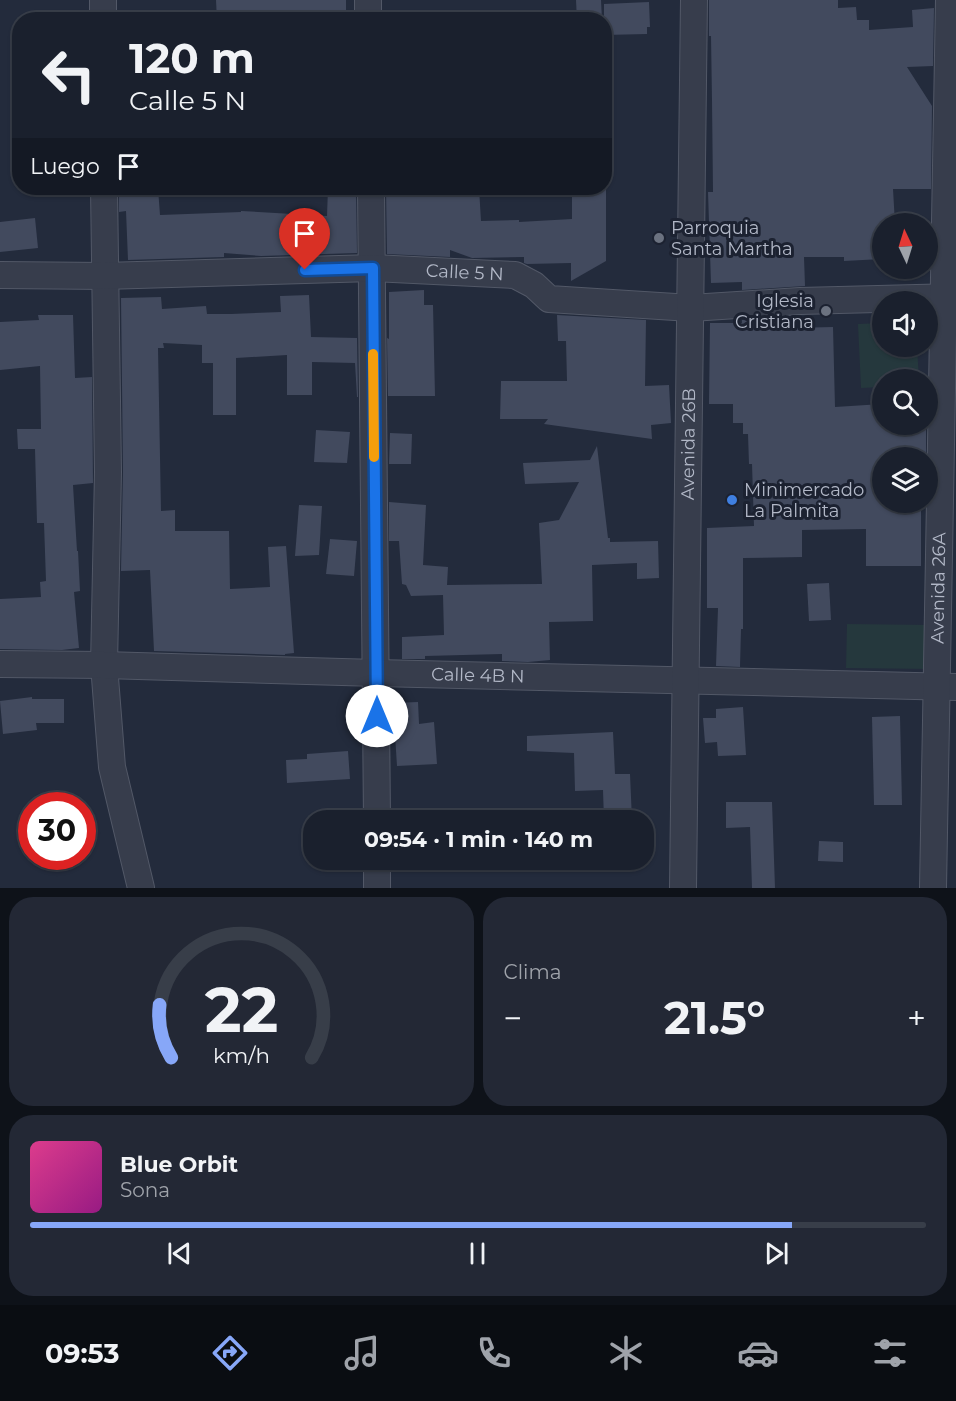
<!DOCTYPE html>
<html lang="es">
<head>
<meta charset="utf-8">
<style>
	body { margin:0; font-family:Montserrat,sans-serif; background:#232835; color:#f1f3f6; height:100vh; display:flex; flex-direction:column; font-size:22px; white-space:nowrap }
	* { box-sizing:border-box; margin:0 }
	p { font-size:20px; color:#9fa3aa }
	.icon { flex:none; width:33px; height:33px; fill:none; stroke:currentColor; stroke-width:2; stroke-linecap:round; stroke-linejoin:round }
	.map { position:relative; height:888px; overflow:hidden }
	.drawer { display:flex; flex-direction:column; gap:9px; padding:9px; background:#0e1219; flex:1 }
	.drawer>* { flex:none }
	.top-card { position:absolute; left:12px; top:12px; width:600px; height:183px; border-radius:24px; box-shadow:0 2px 4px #0004,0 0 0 2px #383e49; background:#1a202d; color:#f1f3f6; overflow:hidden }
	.needle { width:39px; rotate:356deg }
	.controls { position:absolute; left:872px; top:213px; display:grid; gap:12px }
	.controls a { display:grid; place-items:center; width:66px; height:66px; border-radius:50%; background:#1a202d; box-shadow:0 2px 4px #0004,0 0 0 2px #383e49; font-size:30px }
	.speed { position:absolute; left:18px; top:792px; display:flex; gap:12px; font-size:30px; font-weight:700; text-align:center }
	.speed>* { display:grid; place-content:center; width:78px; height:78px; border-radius:50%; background:#1a202d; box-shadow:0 2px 4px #0004,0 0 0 2px #383e49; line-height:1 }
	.speed .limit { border:9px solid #d22; background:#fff; color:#111 }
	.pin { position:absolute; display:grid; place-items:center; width:51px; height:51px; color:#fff; margin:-62px -26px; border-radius:50% 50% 50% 0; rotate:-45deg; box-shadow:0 0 6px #0007 }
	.pin .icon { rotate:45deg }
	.me { position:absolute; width:66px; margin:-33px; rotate:0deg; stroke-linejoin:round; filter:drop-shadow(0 0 4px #0008) }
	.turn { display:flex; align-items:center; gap:21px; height:126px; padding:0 18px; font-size:27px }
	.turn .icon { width:78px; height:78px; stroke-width:2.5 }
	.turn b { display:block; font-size:42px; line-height:51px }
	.then { display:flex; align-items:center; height:57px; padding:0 18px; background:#0003; gap:12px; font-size:22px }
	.big { font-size:45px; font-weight:700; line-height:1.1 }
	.drawer .widget { flex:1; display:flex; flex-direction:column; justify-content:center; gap:9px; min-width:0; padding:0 21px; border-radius:24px; background:#232835 }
	.drawer .dial { align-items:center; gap:0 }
	.dial svg { height:156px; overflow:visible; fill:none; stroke:#383e49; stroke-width:7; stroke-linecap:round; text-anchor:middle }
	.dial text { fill:#f1f3f6; stroke:none }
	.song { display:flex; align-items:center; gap:18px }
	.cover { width:72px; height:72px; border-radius:9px; background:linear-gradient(135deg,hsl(330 70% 55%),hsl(310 70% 35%)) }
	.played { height:6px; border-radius:3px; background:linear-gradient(90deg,#87a7f8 85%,#383e49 85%) }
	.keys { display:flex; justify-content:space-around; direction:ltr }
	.heat { display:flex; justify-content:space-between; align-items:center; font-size:33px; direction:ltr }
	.drawer .tiles { flex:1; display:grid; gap:9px; grid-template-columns:1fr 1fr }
	.widget:last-child { grid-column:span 2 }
	.trip { position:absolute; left:303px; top:810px; width:351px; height:60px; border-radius:24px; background:#1a202d; box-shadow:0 2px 4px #0004,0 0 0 2px #383e49; font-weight:700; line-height:60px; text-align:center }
	.dock { display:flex; height:96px; justify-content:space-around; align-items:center; background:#0a0d12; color:#9fa3aa }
	.dock .icon { width:42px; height:42px }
	.dock .current { color:#87a7f8 }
	.dock b { font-size:27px; color:#f1f3f6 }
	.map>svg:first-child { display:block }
</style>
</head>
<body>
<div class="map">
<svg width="956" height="888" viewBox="0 0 956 888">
	<rect width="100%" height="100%" fill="#232b3c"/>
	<g fill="#25383d">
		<polygon points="882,323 882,346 917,347 919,379 882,380 882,387 861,388 858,324"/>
		<polygon points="847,624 931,625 931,669 846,668"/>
	</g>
	<g fill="#424a5e">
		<polygon points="216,0 346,0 346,20 217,20"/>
		<polygon points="576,0 601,0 602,20 577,20"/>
		<polygon points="709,0 838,0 838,8 856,7 857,20 869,20 869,30 913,27 912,10 934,8 933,66 907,67 932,106 931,189 893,189 895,224 882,224 882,259 844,261 844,257 804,257 805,286 742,290 742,282 711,283 708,192 713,192 712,101 711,36 709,36"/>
		<polygon points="649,2 650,27 647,27 647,34 604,35 604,4"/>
		<polygon points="119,188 158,188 160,215 241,212 241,211 327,216 328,188 356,188 357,253 261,256 224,253 224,257 128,260 126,211 119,212"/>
		<polygon points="386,188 479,188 481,221 519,220 519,222 572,219 572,190 606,189 606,261 571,281 571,263 527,264 524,263 524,257 472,258 450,250 450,257 387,254"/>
		<polygon points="35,218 38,248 0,252 0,222"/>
		<polygon points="424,290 424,305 433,305 435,396 388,396 387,338 389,339 389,292"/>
		<polygon points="309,295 311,337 357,338 358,397 357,397 355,363 312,362 312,395 287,395 287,355 236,358 236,415 213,415 213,363 202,363 202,345 163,343 164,348 158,348 161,511 175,510 175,531 229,531 230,589 270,587 268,547 286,546 294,653 285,654 285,655 154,651 150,570 121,571 123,472 121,298 161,297 162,309 206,306 207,314 231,314 281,312 280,296"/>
		<polygon points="38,315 73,315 75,378 92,377 93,483 73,485 77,551 78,551 80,591 74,592 79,648 62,650 0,649 0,599 41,597 40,582 46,581 44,523 37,523 35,449 18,449 17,429 41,429 40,366 0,370 0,322 39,320"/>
		<polygon points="557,315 646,320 645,386 669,385 671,423 651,425 652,439 544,424 548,419 500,419 501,381 567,381 566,341 558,341"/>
		<polygon points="791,317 791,328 833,327 835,407 882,404 882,424 926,424 926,458 882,458 882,502 921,502 921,566 866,566 866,529 802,530 802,557 743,558 743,629 741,629 740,667 716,666 718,608 707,608 707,528 754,526 752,464 749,464 748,434 743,434 743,423 733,423 733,404 709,404 710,323 742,323 742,320"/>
		<polygon points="316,430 350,432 347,463 314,462"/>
		<polygon points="390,433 412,434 411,464 389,464"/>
		<polygon points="597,446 608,538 610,538 610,542 658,541 659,578 637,579 637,563 592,565 593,621 549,622 550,660 528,662 502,661 502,654 425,656 425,659 402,659 402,637 444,635 443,595 411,596 406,585 402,584 399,541 389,541 389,502 426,505 423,565 448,567 447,585 542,584 539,523 559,520 579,482 525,484 523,463 590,460"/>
		<polygon points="299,505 322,506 319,555 295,556"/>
		<polygon points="330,539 357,541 354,576 326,574"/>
		<polygon points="829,583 831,620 809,621 807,584"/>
		<polygon points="32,697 32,699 64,699 64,723 36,723 37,730 3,734 0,701"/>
		<polygon points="418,702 419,724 434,722 437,764 397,766 393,703"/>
		<polygon points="743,707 746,755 718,756 717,742 705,743 703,718 716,718 716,709"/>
		<polygon points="900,716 902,805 874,805 872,717"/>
		<polygon points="613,732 615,774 630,774 632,820 604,820 603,790 575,791 574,753 527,751 527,736"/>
		<polygon points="348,751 350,779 287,783 286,760 307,759 307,754"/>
		<polygon points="726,802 772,802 775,888 752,888 750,827 726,828"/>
		<polygon points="819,841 843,842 843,862 818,861"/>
	</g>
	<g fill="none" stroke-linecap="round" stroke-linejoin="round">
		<g stroke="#525867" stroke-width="28">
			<g id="minor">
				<polyline points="103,0 103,20"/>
				<polyline points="368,0 368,20"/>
				<polyline points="104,188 108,472 104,665 112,767 141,888"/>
				<polyline points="371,188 377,820"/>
				<path id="s1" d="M0 275 104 276 373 268 515 275 534 285 549 299 691 308 800 301 956 297"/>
				<path id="s2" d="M0 664 104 665 377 673 956 687"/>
				<polyline points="377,860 377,888"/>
				<path id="s3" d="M683 888 694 0"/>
				<path id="s4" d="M933 888 949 0"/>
			</g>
		</g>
		<use href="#minor" stroke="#373d4c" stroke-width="26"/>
	</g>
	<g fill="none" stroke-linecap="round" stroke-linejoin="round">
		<g stroke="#114b97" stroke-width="15">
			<polyline id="route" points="305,270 373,268 377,716"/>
		</g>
		<use href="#route" stroke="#1a73e8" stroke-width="10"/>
		<polyline stroke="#f59e0b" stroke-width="10" points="373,354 374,457"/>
	</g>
	<g fill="#6b7280" stroke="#1c2231" stroke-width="2">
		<circle cx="659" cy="238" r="6"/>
		<circle cx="826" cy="311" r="6"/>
	</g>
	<circle fill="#3f7fe0" stroke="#1c2231" stroke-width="2" cx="732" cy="500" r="6"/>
	<g text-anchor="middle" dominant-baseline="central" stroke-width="6" stroke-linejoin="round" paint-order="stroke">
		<g font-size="18" fill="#b2b8c7" stroke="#1c2231" text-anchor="start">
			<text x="671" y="228">Parroquia<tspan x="671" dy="21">Santa Martha</tspan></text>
			<text x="814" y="301" text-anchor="end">Iglesia<tspan x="814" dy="21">Cristiana</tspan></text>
			<text x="744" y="490">Minimercado<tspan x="744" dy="21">La Palmita</tspan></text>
		</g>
		<g font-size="18" fill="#b2b8c7" stroke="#1c2231">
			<text stroke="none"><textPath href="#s1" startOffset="465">Calle 5 N</textPath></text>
			<text stroke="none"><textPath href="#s3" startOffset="444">Avenida 26B</textPath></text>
			<text stroke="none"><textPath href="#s4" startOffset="300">Avenida 26A</textPath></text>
			<text stroke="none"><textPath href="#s2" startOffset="478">Calle 4B N</textPath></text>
		</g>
	</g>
</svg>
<div class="controls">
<a><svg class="needle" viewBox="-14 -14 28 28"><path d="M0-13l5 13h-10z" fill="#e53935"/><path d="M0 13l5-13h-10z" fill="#9fa3aa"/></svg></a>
<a><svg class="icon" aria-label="sound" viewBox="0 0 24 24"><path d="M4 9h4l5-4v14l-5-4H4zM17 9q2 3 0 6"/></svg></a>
<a><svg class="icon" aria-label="search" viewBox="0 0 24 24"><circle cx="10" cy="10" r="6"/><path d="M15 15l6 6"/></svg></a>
<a><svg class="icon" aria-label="layers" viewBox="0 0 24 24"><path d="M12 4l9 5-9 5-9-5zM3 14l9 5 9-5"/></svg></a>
</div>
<div class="speed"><div class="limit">30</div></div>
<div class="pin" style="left:305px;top:270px;background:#d93025"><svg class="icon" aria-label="arrive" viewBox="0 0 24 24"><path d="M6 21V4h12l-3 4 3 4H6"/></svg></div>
<svg class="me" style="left:377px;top:716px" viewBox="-20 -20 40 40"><circle r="19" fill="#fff"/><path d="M0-13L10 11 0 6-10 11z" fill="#1a73e8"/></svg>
<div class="trip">09:54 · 1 min · 140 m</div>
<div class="top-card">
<div class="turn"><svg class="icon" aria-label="left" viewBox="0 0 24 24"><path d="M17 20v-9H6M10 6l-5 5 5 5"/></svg><div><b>120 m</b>Calle 5 N</div></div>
<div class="then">Luego<svg class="icon" aria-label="arrive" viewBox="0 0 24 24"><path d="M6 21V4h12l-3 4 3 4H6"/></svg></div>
</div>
</div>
<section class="drawer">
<div class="tiles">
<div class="widget dial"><svg viewBox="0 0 100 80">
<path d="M14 69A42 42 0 1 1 86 69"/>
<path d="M14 69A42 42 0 0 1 8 42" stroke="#87a7f8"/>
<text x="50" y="56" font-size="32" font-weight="700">22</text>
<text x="50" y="72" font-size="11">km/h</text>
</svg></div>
<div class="widget"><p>Clima</p>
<div class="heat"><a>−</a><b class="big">21.5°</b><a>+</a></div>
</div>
<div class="widget">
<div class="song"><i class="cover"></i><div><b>Blue Orbit</b><p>Sona</p></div></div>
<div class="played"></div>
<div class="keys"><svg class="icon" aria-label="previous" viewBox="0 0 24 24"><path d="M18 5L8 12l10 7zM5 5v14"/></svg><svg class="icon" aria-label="pause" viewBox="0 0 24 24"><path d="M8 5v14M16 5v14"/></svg><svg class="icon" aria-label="next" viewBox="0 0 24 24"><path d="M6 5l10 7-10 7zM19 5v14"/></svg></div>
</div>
</div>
</section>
<nav class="dock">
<b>09:53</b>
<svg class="icon current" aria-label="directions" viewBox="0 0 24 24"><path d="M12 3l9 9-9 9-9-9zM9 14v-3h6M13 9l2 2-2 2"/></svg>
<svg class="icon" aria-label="music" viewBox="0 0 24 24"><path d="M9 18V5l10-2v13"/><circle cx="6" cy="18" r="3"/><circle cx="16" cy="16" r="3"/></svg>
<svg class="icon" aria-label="phone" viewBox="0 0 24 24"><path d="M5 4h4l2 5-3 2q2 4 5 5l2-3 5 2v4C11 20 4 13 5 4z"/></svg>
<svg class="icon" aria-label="climate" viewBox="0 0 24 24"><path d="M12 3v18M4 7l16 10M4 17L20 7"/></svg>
<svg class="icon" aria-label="car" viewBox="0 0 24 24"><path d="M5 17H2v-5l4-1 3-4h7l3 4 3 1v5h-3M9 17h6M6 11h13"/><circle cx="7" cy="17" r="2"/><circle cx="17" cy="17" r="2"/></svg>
<svg class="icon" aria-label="filters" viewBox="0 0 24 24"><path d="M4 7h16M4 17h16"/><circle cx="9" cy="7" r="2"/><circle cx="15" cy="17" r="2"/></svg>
</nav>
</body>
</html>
